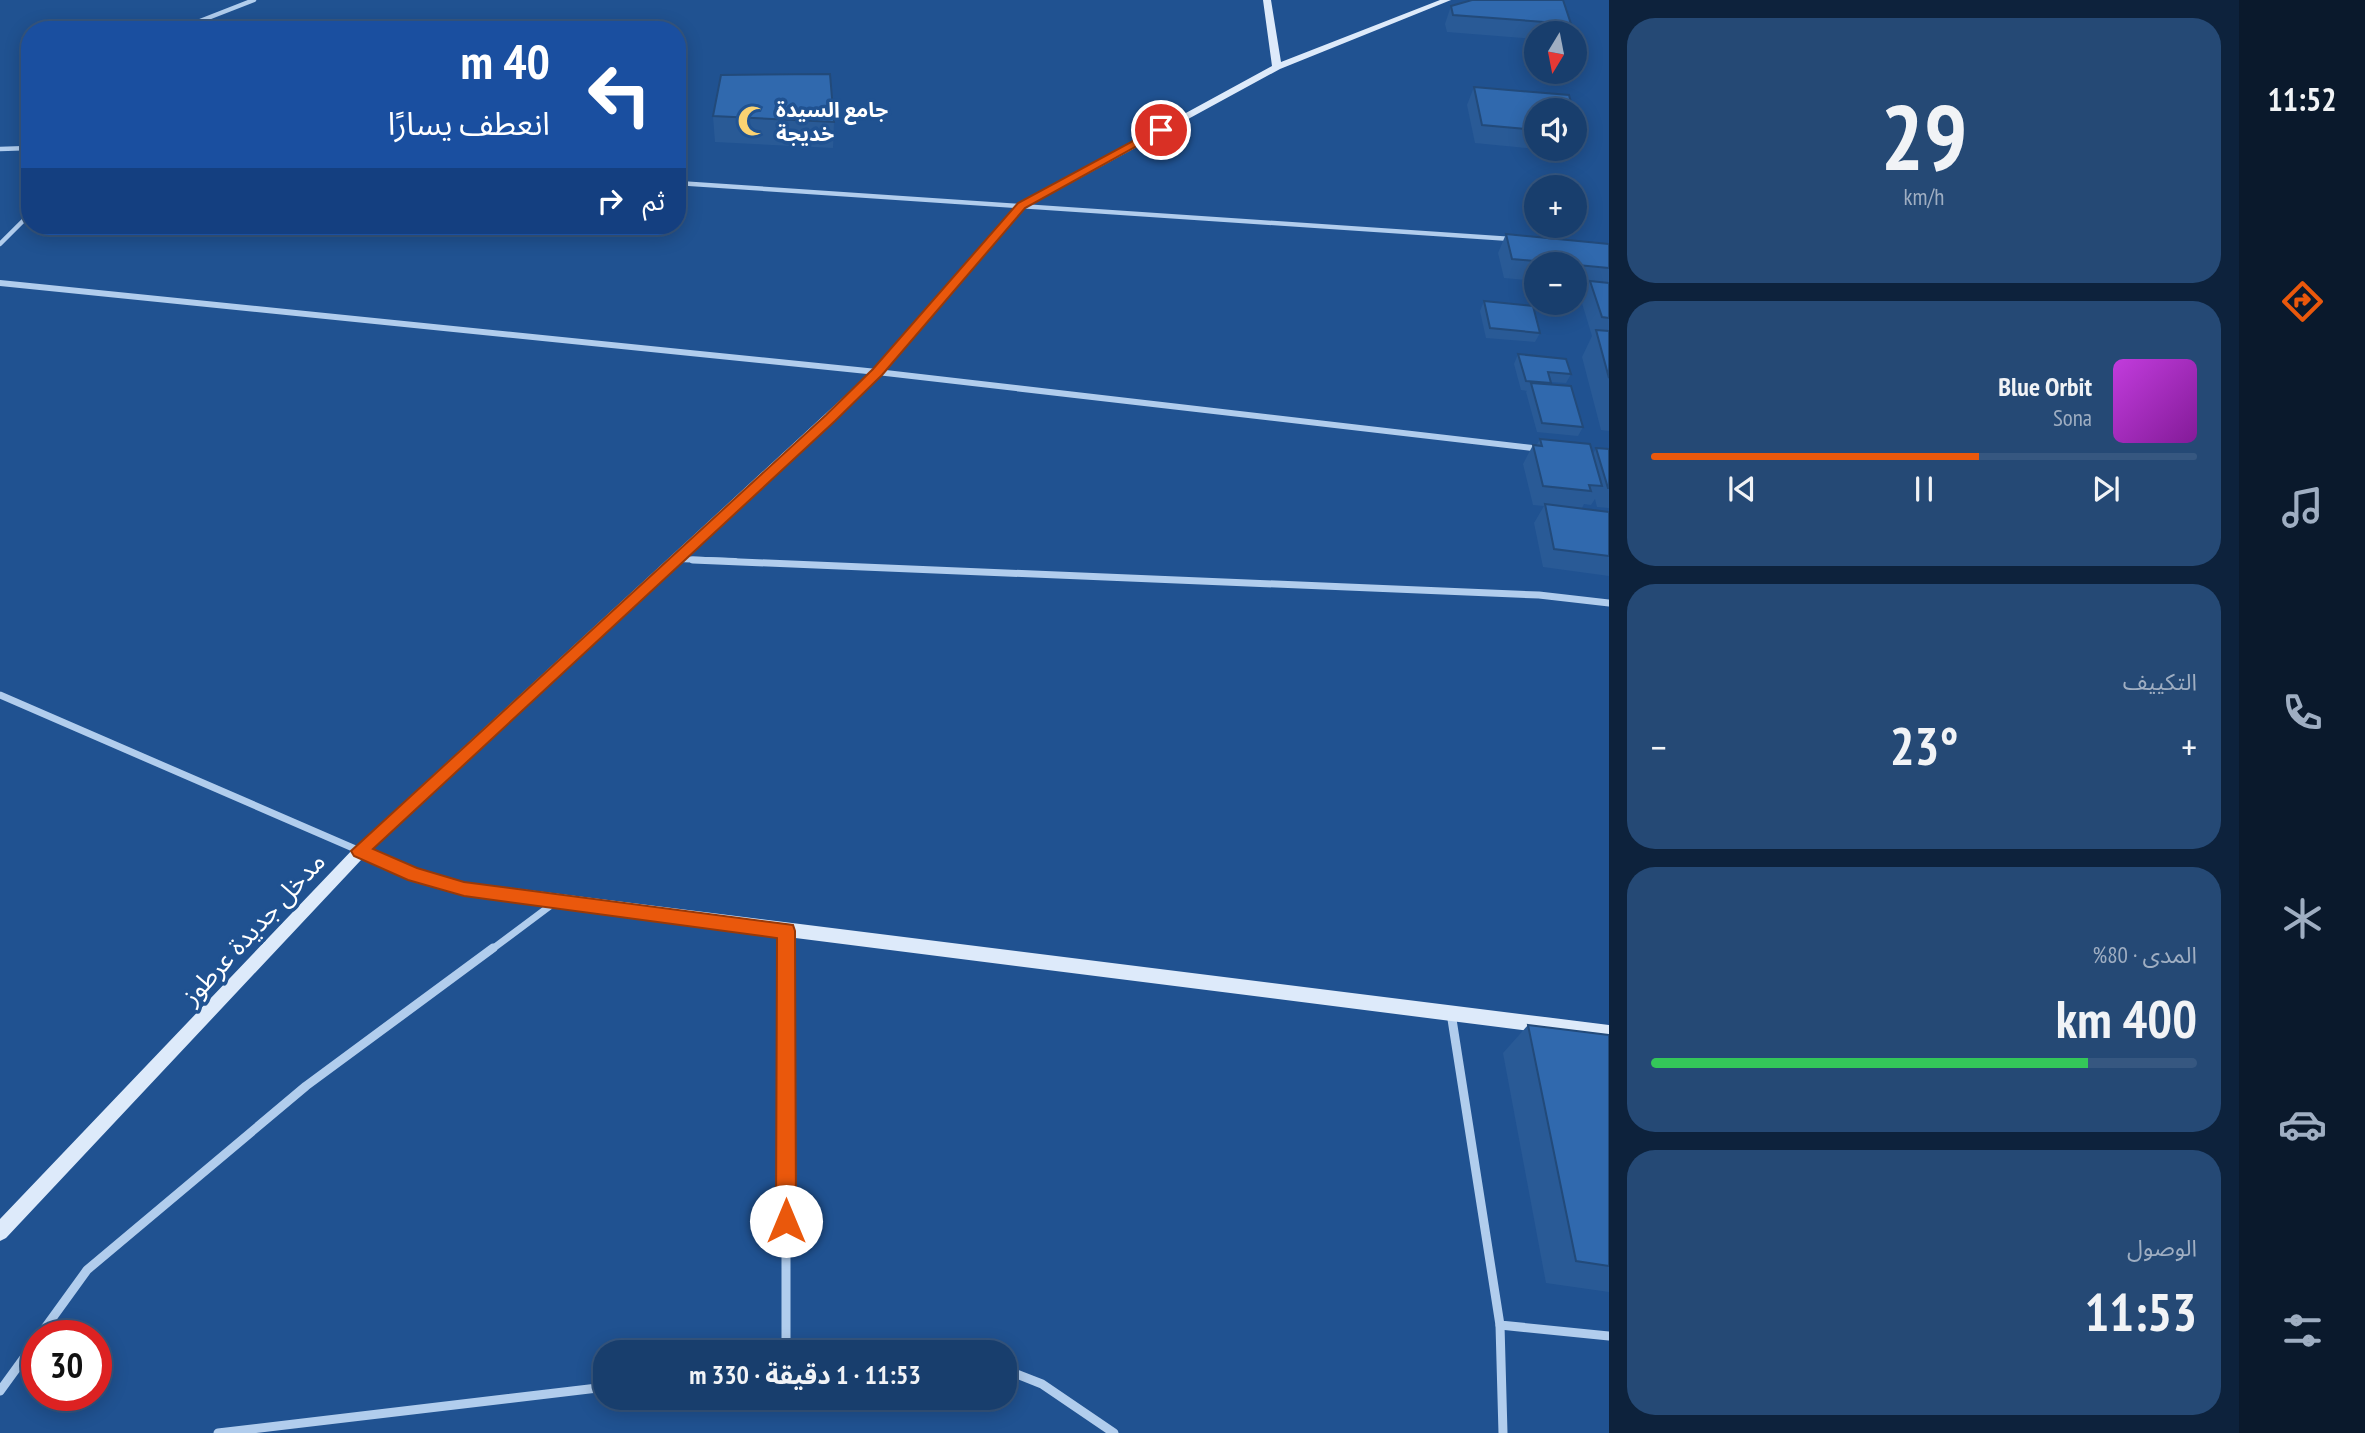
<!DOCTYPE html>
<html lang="ar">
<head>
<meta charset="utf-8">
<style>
	body { margin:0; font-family:"PT Sans Narrow","Noto Sans Arabic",sans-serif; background:#254975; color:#f1f3f6; direction:rtl; height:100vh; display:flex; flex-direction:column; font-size:26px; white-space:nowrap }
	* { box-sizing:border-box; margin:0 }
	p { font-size:23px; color:#9faec2 }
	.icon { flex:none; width:38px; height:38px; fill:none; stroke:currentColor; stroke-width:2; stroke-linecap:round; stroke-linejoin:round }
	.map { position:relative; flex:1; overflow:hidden; direction:ltr }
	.drawer { display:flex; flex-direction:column; gap:18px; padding:18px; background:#0d223c; width:630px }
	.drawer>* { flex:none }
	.guide { position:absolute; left:21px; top:21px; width:665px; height:214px; border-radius:28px; box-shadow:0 4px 18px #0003,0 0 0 2px #365780; direction:rtl; background:#1a4fa0; color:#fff; overflow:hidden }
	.needle { width:46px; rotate:190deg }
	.tools { position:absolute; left:1524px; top:21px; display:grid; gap:14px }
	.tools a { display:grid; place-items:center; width:63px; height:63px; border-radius:50%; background:#183e6d; box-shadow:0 4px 18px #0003,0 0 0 2px #365780; font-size:35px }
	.speed { position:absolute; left:21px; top:1320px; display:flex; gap:14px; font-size:35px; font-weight:700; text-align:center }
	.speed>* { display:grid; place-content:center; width:91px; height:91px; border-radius:50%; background:#183e6d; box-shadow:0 4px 18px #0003,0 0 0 2px #365780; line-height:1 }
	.speed .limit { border:10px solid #d22; background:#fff; color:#111 }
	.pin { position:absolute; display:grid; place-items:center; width:60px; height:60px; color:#fff; margin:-30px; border:4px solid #fff; border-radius:50%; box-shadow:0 2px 7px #0007 }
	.me { position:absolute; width:77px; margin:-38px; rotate:0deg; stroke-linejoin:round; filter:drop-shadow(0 0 5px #0008) }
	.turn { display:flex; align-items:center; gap:24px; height:147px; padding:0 21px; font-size:32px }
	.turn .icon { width:91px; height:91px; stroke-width:2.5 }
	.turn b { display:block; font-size:49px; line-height:60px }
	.then { display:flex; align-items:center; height:66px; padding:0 21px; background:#0003; gap:14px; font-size:26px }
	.big { font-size:52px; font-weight:700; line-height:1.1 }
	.drawer .card { flex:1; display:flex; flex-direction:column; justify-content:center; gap:10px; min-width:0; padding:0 24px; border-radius:28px; background:#254975 }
	.drawer .dial { align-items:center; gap:0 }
	.dial b { font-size:91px; line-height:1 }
	.song { display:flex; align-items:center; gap:21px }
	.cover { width:84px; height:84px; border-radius:10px; background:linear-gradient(135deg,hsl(290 70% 55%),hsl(290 70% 35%)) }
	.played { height:7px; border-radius:4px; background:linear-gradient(90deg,#ea580c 60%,#365780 60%) }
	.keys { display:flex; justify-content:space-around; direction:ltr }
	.heat { display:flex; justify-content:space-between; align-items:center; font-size:38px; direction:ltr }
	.charge { height:10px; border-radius:5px; background:linear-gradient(90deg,#34c759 80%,#365780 0) }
	.trip { position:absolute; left:593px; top:1340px; width:424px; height:70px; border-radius:28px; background:#183e6d; box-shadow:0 4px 18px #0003,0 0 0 2px #365780; font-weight:700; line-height:70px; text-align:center; direction:rtl }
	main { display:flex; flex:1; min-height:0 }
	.menu { display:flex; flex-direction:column; width:126px; justify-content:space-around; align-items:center; background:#0a192c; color:#9faec2 }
	.menu .icon { width:49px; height:49px }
	.menu .on { color:#ea580c }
	.menu b { font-size:32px; color:#f1f3f6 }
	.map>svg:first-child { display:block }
</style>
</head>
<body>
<main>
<nav class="menu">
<b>11:52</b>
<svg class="icon on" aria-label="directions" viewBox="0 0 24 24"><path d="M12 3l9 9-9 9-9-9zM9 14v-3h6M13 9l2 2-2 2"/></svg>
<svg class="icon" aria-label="music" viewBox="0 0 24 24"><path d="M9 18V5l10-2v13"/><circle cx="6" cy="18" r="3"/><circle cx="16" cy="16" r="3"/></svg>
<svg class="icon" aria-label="phone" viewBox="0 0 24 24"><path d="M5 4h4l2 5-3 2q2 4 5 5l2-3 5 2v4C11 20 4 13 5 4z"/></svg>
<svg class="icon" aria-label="climate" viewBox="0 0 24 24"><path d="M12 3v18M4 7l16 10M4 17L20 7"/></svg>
<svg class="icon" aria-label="car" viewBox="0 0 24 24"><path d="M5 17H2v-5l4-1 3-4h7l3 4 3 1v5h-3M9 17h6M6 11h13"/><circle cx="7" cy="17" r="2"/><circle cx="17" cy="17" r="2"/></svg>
<svg class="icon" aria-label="filters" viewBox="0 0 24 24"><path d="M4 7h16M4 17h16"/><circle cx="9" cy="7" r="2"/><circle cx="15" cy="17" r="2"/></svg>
</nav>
<section class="drawer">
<div class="card dial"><b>29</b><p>km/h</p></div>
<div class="card">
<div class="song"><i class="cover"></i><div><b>Blue Orbit</b><p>Sona</p></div></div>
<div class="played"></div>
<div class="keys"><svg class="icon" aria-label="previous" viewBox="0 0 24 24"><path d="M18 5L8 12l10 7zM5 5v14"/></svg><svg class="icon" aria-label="pause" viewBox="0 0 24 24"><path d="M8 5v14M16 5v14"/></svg><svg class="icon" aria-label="next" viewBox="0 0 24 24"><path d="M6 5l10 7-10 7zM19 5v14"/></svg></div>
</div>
<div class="card"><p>التكييف</p>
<div class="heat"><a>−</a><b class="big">23°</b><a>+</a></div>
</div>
<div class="card"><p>المدى · 80%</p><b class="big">400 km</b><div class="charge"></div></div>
<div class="card"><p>الوصول</p><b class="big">11:53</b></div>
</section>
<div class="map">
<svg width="1609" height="1433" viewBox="0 0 1609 1433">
	<rect width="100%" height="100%" fill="#205291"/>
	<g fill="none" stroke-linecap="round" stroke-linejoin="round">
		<g stroke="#b1cded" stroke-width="4.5">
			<polyline points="177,30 254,0"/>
			<polyline points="0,149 30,148"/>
			<polyline points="677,183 1511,239"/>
			<polyline points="0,244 30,214"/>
		</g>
		<g stroke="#b1cded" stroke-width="6">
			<polyline points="0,283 877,372 1541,449"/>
			<polyline points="677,559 735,561"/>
		</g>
		<g stroke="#b1cded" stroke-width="7">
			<polyline points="693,560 1539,595 1609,603"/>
			<polyline points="0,695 360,851"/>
			<polyline points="786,931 786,950"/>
			<polyline points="491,950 554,903"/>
		</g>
		<g stroke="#b1cded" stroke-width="9">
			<polyline points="786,948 786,1353"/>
			<polyline points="1451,1013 1500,1325 1609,1336"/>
			<polyline points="1500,1325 1503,1433"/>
			<polyline points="40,1335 87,1270 306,1086 493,948"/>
			<polyline points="884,1353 946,1345 965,1353"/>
			<polyline points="1004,1369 1042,1384 1114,1433"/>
			<polyline points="0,1391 37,1340"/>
			<polyline points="218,1433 606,1387"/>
		</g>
		<polygon fill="#ddeafa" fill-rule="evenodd" points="1263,0 1271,0 1281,62 1440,0 1451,0 1280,69 1025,208 881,374 372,849 417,868 464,882 1609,1025 1609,1041 464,896 409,879 362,859 6,1238 0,1241 0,1219 355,847 873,370 1019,204 1272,66"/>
	</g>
	<g fill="#295a96">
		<polygon points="1451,6 1571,24 1567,33 1536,33 1536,39 1447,32 1445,24"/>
		<polygon points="1474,87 1536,110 1536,149 1475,143 1467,105"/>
		<polygon points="1575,115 1581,134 1575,147"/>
		<polygon points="713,116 834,122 833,148 715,142"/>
		<polygon points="1539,149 1574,149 1573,152"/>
		<polygon points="1506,234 1609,244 1609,431 1601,430 1582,357 1592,336 1581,300 1588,286 1575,284 1575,264 1536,264 1536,281 1504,278 1498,253"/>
		<polygon points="1484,301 1540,333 1535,342 1486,338 1480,311"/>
		<polygon points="1518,354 1571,374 1566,383 1551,382 1550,385 1583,427 1578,436 1537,432 1526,392 1527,391 1521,390 1514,364"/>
		<polygon points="1540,439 1593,454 1596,448 1609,449 1609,508 1597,507 1595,499 1591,505 1584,504 1582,508 1609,512 1609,576 1543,567 1534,523 1544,506 1533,505 1523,464 1533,445 1536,446"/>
		<polygon points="1528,1025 1609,1035 1609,1292 1546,1283 1503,1053"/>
	</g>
	<g fill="#3069ae" stroke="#224a7a" stroke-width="2">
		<polygon points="1472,0 1563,0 1571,24 1453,15 1451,6"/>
		<polygon points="830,74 834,122 713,116 721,75"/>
		<polygon points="1474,87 1569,95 1573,110 1536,110 1536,130 1482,125"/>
		<polygon points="1575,115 1581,134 1575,133"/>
		<polygon points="1506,234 1609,244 1609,268 1512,259"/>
		<polygon points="1590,281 1609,283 1609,318 1602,317"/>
		<polygon points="1484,301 1533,306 1540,333 1490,328"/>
		<polygon points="1596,330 1609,331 1609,378"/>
		<polygon points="1518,354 1566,359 1571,374 1548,372 1551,383 1526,381"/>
		<polygon points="1531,383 1571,386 1583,427 1542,423"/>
		<polygon points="1540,439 1590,444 1602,486 1589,485 1591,491 1543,486 1533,445 1542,446"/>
		<polygon points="1596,448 1609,449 1609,488 1608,488"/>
		<polygon points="1545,504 1609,512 1609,556 1554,549"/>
		<polygon points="1528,1025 1609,1035 1609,1266 1576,1261"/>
	</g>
	<polygon fill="#ea580c" stroke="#983908" stroke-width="2" points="1157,128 1166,130 1025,208 882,375 835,421 373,849 417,868 464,882 793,925 795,931 796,1221 793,1228 786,1231 779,1228 776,1221 777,938 464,896 408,880 354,856 351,851 826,415 873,369 1018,203"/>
	<defs>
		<g id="mosque-bare" transform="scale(2.415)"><path d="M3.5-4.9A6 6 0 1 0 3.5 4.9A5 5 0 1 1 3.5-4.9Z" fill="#fad272" stroke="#205291" stroke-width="2.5" paint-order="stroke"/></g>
	</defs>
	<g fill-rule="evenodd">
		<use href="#mosque-bare" x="753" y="121"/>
	</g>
	<g text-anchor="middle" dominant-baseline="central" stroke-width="7" stroke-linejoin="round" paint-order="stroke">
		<g font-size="21" font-weight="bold" fill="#fff" stroke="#205291" text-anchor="start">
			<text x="776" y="109">جامع السيدة<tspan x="776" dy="24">خديجة</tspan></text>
		</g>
		<g font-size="26" fill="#fff" stroke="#205291">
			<text transform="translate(253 928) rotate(-47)">مدخل جديدة عرطوز</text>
		</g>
	</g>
</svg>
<div class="tools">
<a><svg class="needle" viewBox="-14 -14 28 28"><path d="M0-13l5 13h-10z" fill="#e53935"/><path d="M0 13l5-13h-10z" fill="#9faec2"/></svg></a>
<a><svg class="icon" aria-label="sound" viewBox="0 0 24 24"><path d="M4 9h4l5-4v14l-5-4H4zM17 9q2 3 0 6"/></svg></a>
<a>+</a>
<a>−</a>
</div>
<div class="speed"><div class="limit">30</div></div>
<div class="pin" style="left:1161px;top:130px;background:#d93025"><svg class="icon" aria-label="arrive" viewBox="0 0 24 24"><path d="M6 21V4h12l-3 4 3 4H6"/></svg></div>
<svg class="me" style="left:786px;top:1221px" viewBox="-20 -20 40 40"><circle r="19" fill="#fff"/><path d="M0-13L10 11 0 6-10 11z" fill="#ea580c"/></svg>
<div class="trip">11:53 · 1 دقيقة · 330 m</div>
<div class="guide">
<div class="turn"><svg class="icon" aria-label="left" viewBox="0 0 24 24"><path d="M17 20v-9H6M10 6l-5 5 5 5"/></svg><div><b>40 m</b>انعطف يسارًا</div></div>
<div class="then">ثم<svg class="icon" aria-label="right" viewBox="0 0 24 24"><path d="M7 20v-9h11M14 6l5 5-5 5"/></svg></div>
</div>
</div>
</main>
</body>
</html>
